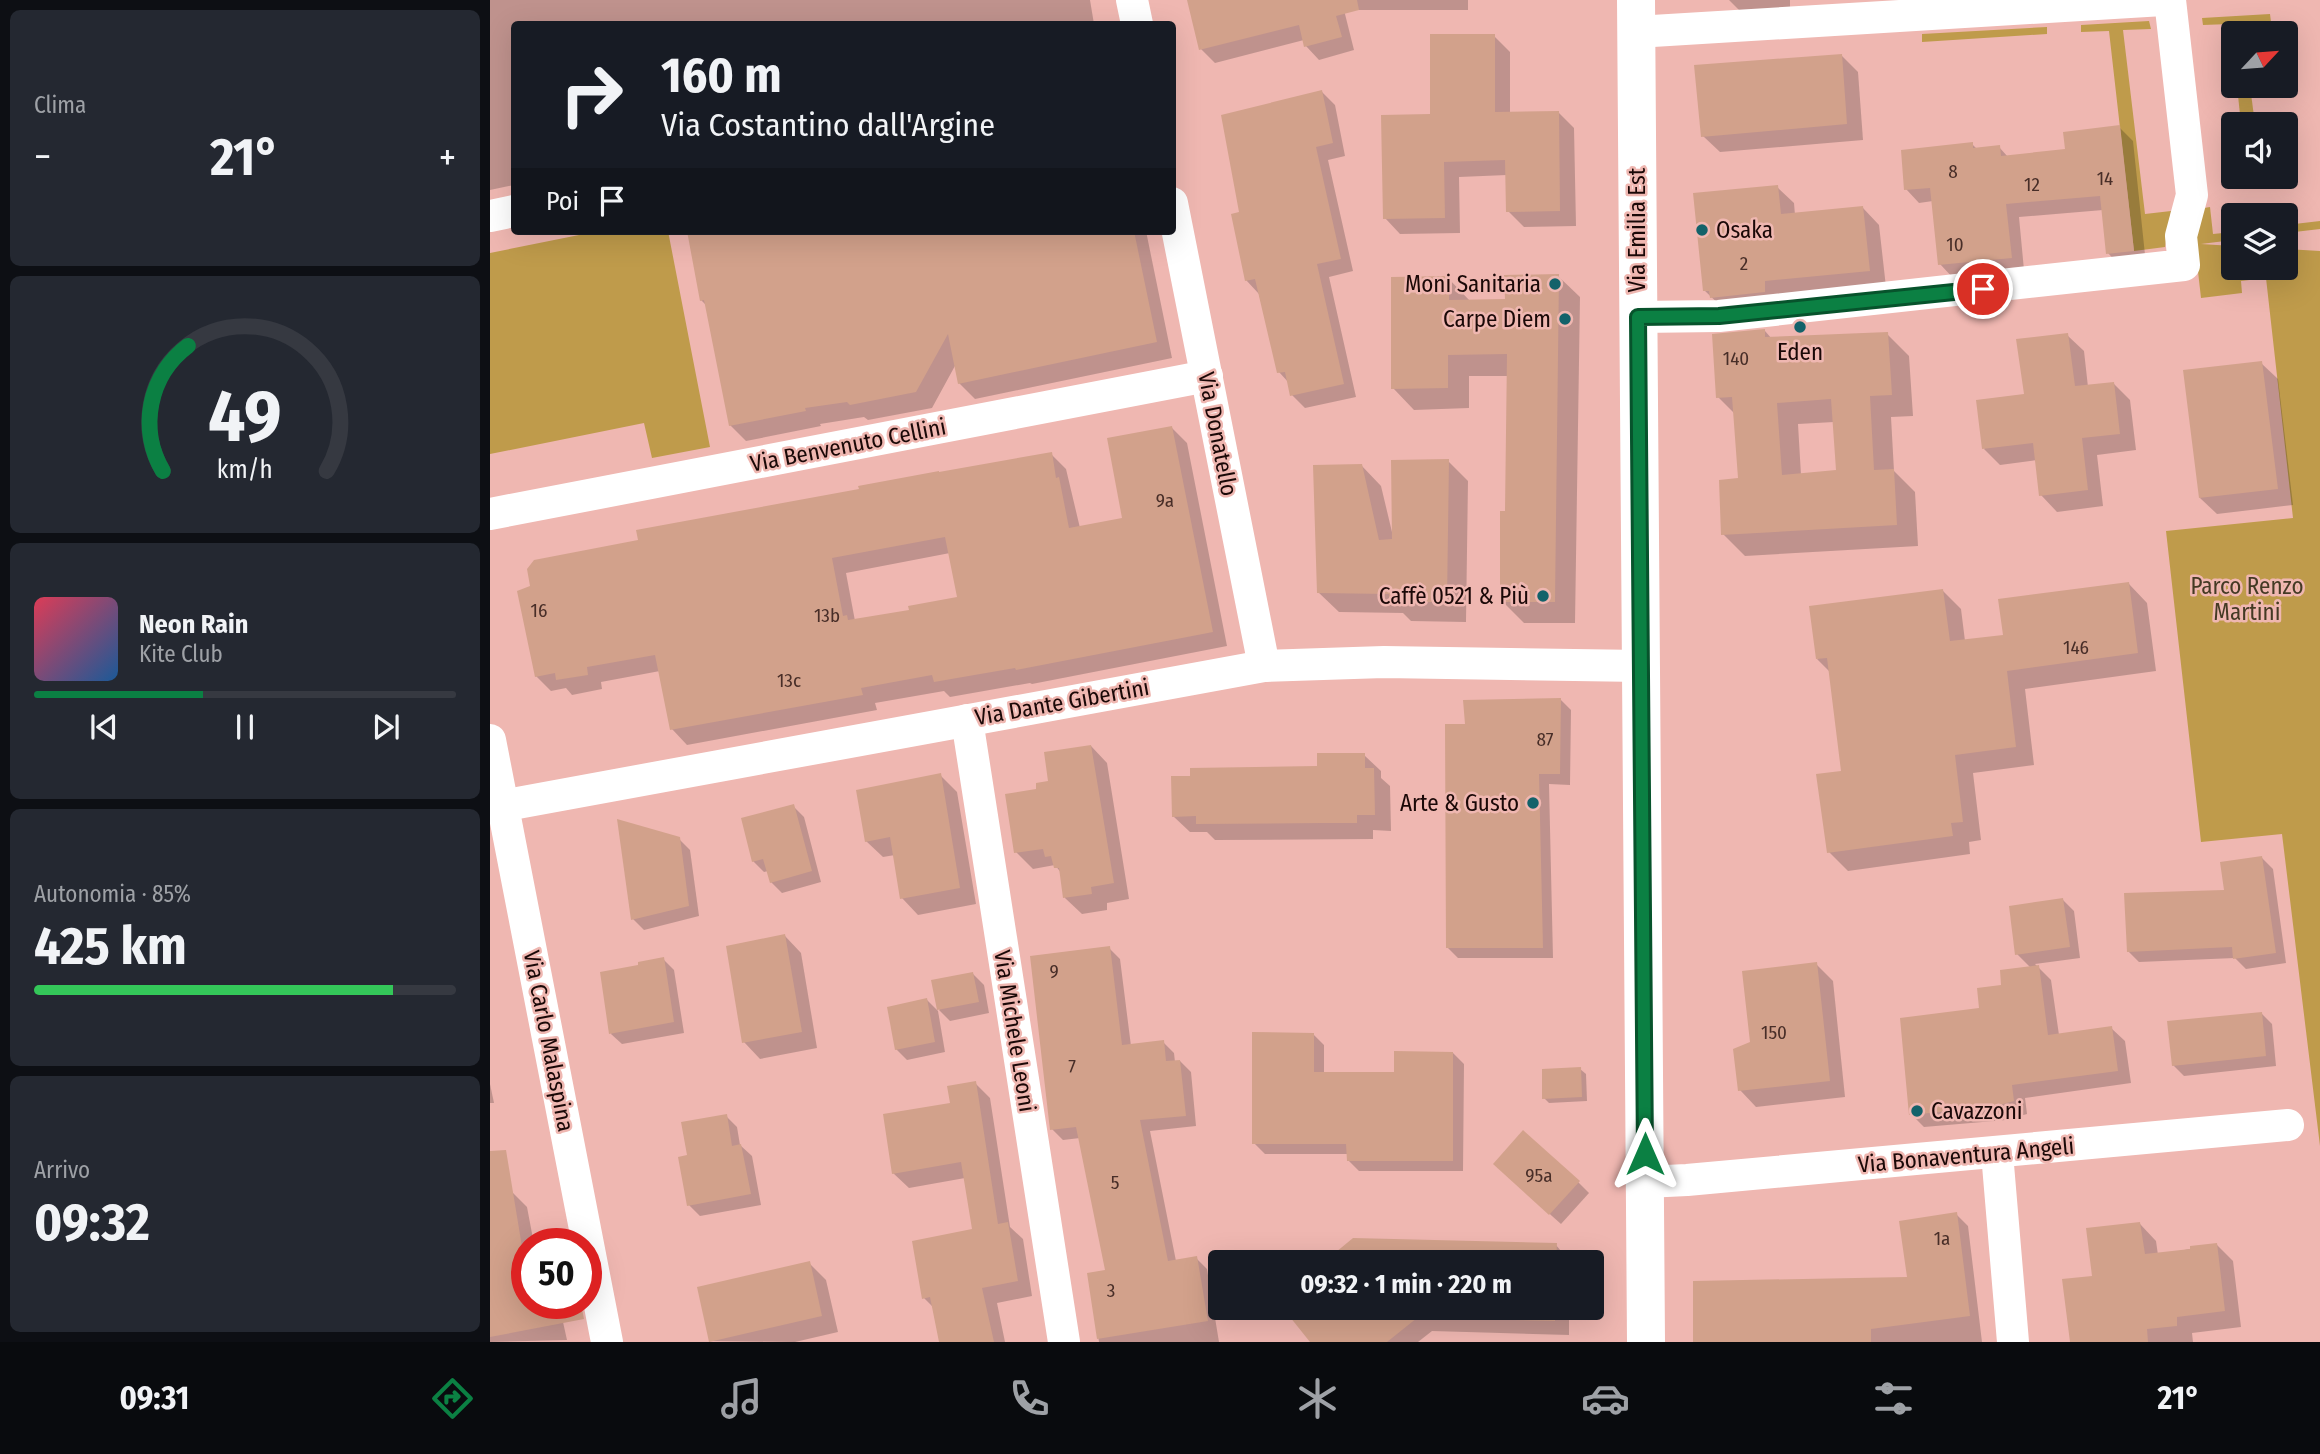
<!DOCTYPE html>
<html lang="it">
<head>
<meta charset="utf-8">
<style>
	body { margin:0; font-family:"Fira Sans Condensed",sans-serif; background:#242831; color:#f1f3f6; height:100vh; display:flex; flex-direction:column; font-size:26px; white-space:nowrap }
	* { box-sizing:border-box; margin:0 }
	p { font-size:23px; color:#9ea1a6 }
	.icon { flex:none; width:38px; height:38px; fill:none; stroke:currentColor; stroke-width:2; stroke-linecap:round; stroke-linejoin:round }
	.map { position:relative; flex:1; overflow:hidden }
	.panel { display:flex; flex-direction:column; gap:10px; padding:10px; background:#0d0f14; width:490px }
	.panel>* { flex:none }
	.banner { position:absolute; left:21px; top:21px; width:665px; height:214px; border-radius:7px; box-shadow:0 7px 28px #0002; background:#171b24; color:#f1f3f6; overflow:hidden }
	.needle { width:46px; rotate:64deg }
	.controls { position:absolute; left:1731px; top:21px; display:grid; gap:14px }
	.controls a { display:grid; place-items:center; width:77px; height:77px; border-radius:7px; background:#171b24; box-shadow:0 7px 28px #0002; font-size:35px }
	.speed { position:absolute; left:21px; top:1228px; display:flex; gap:14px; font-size:35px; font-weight:700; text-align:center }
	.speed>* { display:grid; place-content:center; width:91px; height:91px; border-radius:50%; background:#171b24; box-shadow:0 7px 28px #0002; line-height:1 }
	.speed .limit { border:10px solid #d22; background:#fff; color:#111 }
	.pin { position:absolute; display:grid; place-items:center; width:60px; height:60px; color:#fff; margin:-30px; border:4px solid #fff; border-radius:50%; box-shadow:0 2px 7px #0007 }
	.me { position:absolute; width:77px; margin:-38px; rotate:0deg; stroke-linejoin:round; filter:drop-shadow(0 0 5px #0008) }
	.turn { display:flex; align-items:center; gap:24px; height:147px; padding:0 35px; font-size:32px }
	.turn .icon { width:91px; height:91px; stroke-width:2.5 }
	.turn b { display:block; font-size:49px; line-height:60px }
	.then { display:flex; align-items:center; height:66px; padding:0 35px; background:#0003; gap:14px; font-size:26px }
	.big { font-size:52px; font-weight:700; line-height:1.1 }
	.panel .card { flex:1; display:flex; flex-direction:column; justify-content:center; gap:10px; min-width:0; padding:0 24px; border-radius:10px; background:#242831 }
	.panel .dial { align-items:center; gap:0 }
	.dial svg { height:182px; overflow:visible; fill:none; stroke:#363941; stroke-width:7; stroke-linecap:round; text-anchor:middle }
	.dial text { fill:#f1f3f6; stroke:none }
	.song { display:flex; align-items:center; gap:21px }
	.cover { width:84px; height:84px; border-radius:10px; background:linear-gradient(135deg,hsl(350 70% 55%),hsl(210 70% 35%)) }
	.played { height:7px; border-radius:4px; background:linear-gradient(90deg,#0b8043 40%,#363941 40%) }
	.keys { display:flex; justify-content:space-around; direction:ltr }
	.heat { display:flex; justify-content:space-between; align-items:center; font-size:38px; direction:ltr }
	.charge { height:10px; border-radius:5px; background:linear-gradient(90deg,#34c759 85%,#363941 0) }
	.trip { position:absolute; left:718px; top:1250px; width:396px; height:70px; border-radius:7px; background:#171b24; box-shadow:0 7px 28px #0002; font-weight:700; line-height:70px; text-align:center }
	.dock { display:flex; height:112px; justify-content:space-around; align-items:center; background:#090b0e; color:#9ea1a6 }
	.dock .icon { width:49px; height:49px }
	.dock .current { color:#0b8043 }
	.dock b { font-size:32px; color:#f1f3f6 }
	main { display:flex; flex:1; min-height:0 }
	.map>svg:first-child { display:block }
</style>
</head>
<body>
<main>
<section class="panel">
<div class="card"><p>Clima</p>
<div class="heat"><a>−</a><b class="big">21°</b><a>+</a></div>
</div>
<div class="card dial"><svg viewBox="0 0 100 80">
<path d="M14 69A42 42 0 1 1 86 69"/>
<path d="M14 69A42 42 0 0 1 25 14" stroke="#0b8043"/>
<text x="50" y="56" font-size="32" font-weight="700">49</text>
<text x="50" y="72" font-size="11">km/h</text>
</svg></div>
<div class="card">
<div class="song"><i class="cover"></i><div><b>Neon Rain</b><p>Kite Club</p></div></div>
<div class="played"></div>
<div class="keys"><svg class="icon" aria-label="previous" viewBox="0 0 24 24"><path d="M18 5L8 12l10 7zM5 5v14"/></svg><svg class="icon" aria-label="pause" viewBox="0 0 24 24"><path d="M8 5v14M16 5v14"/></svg><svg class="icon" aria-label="next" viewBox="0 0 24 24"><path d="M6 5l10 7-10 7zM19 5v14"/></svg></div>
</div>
<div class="card"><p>Autonomia · 85%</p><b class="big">425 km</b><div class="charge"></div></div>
<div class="card"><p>Arrivo</p><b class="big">09:32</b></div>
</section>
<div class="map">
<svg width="1830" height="1342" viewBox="0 0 1830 1342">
	<rect width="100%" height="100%" fill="#efb7b1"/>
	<g fill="#bf9b4b">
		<polygon points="1780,14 1781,22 1754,23 1755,33 1743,33 1743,50 1740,24 1713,25 1712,18"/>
		<polygon points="1659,21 1661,29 1633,30 1655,214 1681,211 1675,247 1644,251 1619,31 1591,32 1591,25"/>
		<polygon points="1557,27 1557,34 1432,42 1432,34"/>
		<polygon points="1747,86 1760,86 1765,124 1751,124"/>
		<polygon points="1720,207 1723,234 1743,232 1743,240 1711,244 1743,246 1743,268 1796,268 1796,249 1830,251 1830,1146 1792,834 1711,842 1676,531 1803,518 1776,278 1751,281 1752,293 1711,298 1704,236 1714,208"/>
		<polygon points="1830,221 1830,229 1796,233 1796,225"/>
		<polygon points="109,231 178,231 220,447 162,458 154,423 0,454 0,253"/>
	</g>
	<g fill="#0003" fill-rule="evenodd">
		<polygon points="0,0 600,0 604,24 24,24 24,185 0,190"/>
		<polygon points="699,0 978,0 978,10 854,10 864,50 829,60 816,46 814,40 725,63 711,49"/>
		<polygon points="1239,0 1300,0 1300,8 1252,13"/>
		<polygon points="1004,36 1020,52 1020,114 1068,112 1084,128 1086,226 1034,227 1018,211 1017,175 969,177 970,233 910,234 895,218 941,116"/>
		<polygon points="1351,55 1368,72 1373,140 1230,152 1213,136"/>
		<polygon points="832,92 845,105 855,156 838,160 863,271 839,277 866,397 815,408 802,395 799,383 789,372 769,294 756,280 751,213"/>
		<polygon points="1629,127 1643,141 1656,264 1631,267 1618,253 1613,210 1529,217 1534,270 1463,278 1450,264 1443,201 1429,203 1416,189 1482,144 1488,150 1509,147 1518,157 1577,151"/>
		<polygon points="1287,187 1304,203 1305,215 1373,208 1389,225 1396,287 1238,313 1214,290"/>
		<polygon points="198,231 656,231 682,358 485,399 469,383 466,364 442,408 378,420 374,417 330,424 331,426 256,441 240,425 217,306 211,300"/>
		<polygon points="1068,276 1090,297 1085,623 1034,623 1012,601 1017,513 1018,376 979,376 979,408 924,410 903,388 958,278 980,301 1017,301"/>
		<path d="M1275 331 1282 339 1397 334 1419 356 1423 416 1401 417 1404 471 1425 492 1428 546 1255 556 1233 534 1249 479 1245 414 1228 397ZM1344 422 1348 472 1311 475 1308 424Z"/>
		<polygon points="1577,335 1594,351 1598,387 1624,384 1640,400 1646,450 1607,455 1613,506 1567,512 1551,495 1547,460 1510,465 1494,449 1536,395"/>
		<polygon points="1771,363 1788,379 1803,505 1727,514 1710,498"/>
		<path d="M682 428 697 443 737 646 542 684 540 683 460 697 454 691 385 703 387 710 197 745 182 729 170 671 111 682 112 689 82 695 76 688 61 691 46 676 150 541 561 454 576 469 590 528 634 520ZM460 553 469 599 421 611 365 621 356 573Z"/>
		<polygon points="958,461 978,481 976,622 921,621 913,613 849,612 828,592 871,465 891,486 902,532"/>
		<polygon points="1639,584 1657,603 1666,671 1535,689 1544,765 1483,773 1491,840 1479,842 1480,854 1358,871 1339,852 1353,773 1340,672 1327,659 1452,590 1471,609 1475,641 1515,637"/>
		<polygon points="1070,699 1081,710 1080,785 1059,784 1063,958 968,958 957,947 976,726"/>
		<polygon points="601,746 617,763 639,899 617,903 617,910 592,914 575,898 572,874 565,865 543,869 526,852 548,790"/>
		<polygon points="874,755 891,771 891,778 900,786 901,831 883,830 883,839 725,840 717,832 700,832 683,816"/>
		<polygon points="450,775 467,792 486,904 428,915 412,898 405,855 393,857 376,841"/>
		<polygon points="303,806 314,817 331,882 292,893 281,882 278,871 274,872 263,861"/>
		<polygon points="189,839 200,850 209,916 154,930 143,919"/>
		<polygon points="1772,858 1783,869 1796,963 1756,969 1745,958 1649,962 1638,951 1736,891"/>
		<polygon points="1573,900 1584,911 1590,958 1545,964 1561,980 1569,1035 1621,1028 1635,1041 1641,1083 1535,1098 1537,1114 1516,1120 1434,1127 1421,1114 1491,1009 1513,986 1541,968 1527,954"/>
		<polygon points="295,936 311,953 327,1048 270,1059 254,1042"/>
		<polygon points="619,948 630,959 641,1046 673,1042 684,1053 685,1062 690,1061 701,1072 706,1126 660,1131 686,1261 706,1258 717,1269 729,1342 609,1342 599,1275 617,1272 590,1138 573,1140 562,1129"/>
		<polygon points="173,959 184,970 194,1033 132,1044 121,1034 150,966"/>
		<polygon points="1326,964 1343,981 1355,1097 1266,1107 1250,1090 1262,1043"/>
		<polygon points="483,974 494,985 499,1013 460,1021 449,1010"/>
		<polygon points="437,1000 448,1011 455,1052 417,1060 406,1049"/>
		<polygon points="1771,1013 1782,1024 1786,1066 1694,1076 1683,1065"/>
		<polygon points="823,1034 834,1045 834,1074 905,1074 963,1053 974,1064 973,1171 869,1171 858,1160 858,1154 775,1154 764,1143"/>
		<polygon points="1090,1069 1096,1074 1097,1101 1059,1103 1054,1098"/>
		<polygon points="485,1083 500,1098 520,1227 533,1239 542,1296 507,1303 515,1342 451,1342 444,1308 434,1298 484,1231 475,1178 419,1188 403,1173 462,1104"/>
		<polygon points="0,1084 4,1103 0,1103"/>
		<polygon points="236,1116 247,1127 250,1145 262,1156 271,1205 210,1216 199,1205 199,1157"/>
		<polygon points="0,1151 15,1165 21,1191 37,1207 44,1244 37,1244 37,1304 69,1304 77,1340 0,1342"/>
		<polygon points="1016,1175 1088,1182 1099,1193 1071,1224"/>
		<polygon points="1466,1214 1478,1226 1492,1342 1205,1342 1419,1279"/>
		<polygon points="1650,1224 1666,1241 1668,1255 1726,1244 1743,1261 1751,1327 1702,1333 1703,1342 1582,1342 1604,1277"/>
		<polygon points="1066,1245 1080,1262 837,1262"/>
		<polygon points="319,1263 336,1280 348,1332 305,1342 221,1341"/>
		<polygon points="795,1307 1079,1307 1079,1335 942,1331 928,1342 822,1342"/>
	</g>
	<g fill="#d2a18b" fill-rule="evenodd">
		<polygon points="697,0 867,0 869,10 846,16 852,37 814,47 809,25 709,50"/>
		<polygon points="940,34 1005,34 1005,112 1069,111 1070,211 1016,212 1015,160 954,162 955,218 893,219 891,115 940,114"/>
		<polygon points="1352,54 1357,124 1211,137 1204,65"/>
		<polygon points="832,90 843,143 826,147 851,259 827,264 854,384 800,396 795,372 787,373 765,279 755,281 741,214 749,212 731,115"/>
		<polygon points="1630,125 1644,251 1616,254 1610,196 1516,204 1522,258 1448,265 1440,188 1414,190 1411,150 1483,142 1483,148 1510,145 1511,156 1575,149 1573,132"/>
		<polygon points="1288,185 1291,214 1373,206 1380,271 1275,281 1275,292 1220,298 1219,291 1213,291 1203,193"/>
		<polygon points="197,231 644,231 667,342 468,384 458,334 426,392 360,405 357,402 315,408 316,411 239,426 214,300 210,301"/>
		<polygon points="1069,274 1065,602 1010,602 1010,511 1015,511 1017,354 958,355 958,388 901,389 901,277 959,276 959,300 1015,299 1014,275"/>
		<path d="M1275 329V337L1398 332 1402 395 1380 396 1384 470 1404 469 1407 525 1231 535 1229 480 1248 478 1242 397 1226 398 1222 334ZM1341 399 1346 470 1292 475 1287 403Z"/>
		<polygon points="1578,333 1585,386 1624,382 1630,434 1592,438 1598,490 1549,496 1543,443 1492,449 1486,400 1534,394 1526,339"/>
		<polygon points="1772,361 1788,489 1709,498 1693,370"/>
		<path d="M682 426 723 632 526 670 525 668 444 682 442 675 371 688 373 695 180 730 165 655 97 667 98 675 66 680 65 673 45 677 27 591 40 586 37 569 44 560 148 540 146 530 369 489 368 486 449 471V472L562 452 566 478 569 477 579 528 632 518 617 438ZM455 537 467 597 418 606 419 610 358 620 357 615 353 616 342 558Z"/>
		<polygon points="959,459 957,602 899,602 899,594 827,593 823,465 872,464 889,540 902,539 901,460"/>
		<polygon points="1639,582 1648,653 1517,671 1526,747 1465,755 1473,822 1461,823 1463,836 1337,853 1326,774 1351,771 1337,658 1326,659 1319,606 1453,589 1460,641 1513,635 1508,599"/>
		<polygon points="1071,698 1070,774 1049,774 1053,948 956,948 955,724 975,724 973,700"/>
		<polygon points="601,745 624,883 601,887 602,894 573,898 569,868 564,868 561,856 555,857 553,849 524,853 515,794 546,789 546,783 558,781 554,752"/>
		<polygon points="827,753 875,753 875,768 884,768 885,815 867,815 867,823 833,823 706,824 706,816 682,817 681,776 700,776 700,768 827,766"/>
		<polygon points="451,773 470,888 410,899 400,837 375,842 366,790"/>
		<polygon points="304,804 322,871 280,883 273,859 262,862 251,818"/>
		<polygon points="127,819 190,837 199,906 141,920"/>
		<polygon points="1772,856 1786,953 1743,959 1742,947 1637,952 1634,893 1734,890 1730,862"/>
		<polygon points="1573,898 1580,947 1525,955 1519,906"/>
		<polygon points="295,934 312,1032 252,1043 236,946"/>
		<polygon points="620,946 632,1045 674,1040 676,1061 690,1060 696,1116 650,1120 678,1261 707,1256 718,1321 607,1339 597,1273 615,1270 586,1127 560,1130 540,956"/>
		<polygon points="174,957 184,1022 119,1034 110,972 148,965 148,962"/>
		<polygon points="1327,962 1340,1081 1248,1091 1243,1049 1260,1042 1252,971"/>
		<polygon points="1549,965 1558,1035 1622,1026 1628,1071 1522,1085 1524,1101 1502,1107 1419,1115 1410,1018 1489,1008 1487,988 1511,985 1510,970"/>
		<polygon points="483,972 489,1002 447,1010 441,980"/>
		<polygon points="437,998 445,1042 405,1050 397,1007"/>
		<polygon points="1772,1012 1776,1056 1682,1066 1677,1021"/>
		<polygon points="762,1032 824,1033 824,1072 904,1072 904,1051 963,1052 963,1161 857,1161 856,1144 762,1144"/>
		<polygon points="1091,1067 1092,1097 1052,1099 1052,1069"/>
		<polygon points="486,1081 508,1224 518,1222 528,1281 492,1288 504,1342 449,1342 440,1297 432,1299 422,1241 482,1229 471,1162 402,1174 393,1114 460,1103 457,1086"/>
		<polygon points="237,1114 242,1146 251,1144 261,1194 197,1206 188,1157 197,1155 191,1122"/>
		<polygon points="1033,1130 1090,1181 1059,1215 1003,1164"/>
		<polygon points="16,1150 37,1277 37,1304 91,1304 94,1319 0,1337 0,1151"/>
		<polygon points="1467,1212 1480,1316 1381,1329 1381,1342 1203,1342 1203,1281 1417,1277 1409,1221"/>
		<polygon points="1650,1222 1655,1254 1700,1249 1700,1246 1727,1243 1735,1311 1687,1317 1687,1326 1657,1329 1658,1342 1580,1342 1572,1279 1602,1276 1596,1228"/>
		<polygon points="863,1238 1067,1243 1066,1262 834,1262"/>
		<polygon points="320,1261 332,1316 219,1342 207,1287"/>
		<polygon points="792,1307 1065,1307 1065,1321 927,1318 897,1342 820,1342"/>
	</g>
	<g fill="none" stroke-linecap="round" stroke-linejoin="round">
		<g stroke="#fff" stroke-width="32">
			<polyline points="642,0 647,24"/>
			<polyline points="1146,32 1673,0"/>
			<polyline points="682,203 774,666"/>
			<polyline points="0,216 24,211"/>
			<polyline points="1148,317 1229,316 1694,265 1691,236 1702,195 1680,0"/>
			<polyline points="0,514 717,376"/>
			<polyline points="477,720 574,1342"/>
			<polyline points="0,740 117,1342"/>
			<polyline points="0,808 774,666 894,662 1151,666"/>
			<polyline points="1507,1153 1523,1342"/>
			<polyline points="1155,1182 1197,1180 1798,1125"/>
		</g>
		<polyline stroke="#fff" stroke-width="38" points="1146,0 1156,1342"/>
	</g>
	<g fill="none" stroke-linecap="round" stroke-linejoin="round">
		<g stroke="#07532c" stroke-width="18">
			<polyline id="route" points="1155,1154 1148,317 1229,316 1493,289"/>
		</g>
		<use href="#route" stroke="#0b8043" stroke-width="12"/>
	</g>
	<g fill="#13626a" stroke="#efb7b1" stroke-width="2.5">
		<circle cx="1212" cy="230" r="7"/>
		<circle cx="1065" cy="284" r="7"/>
		<circle cx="1075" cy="319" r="7"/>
		<circle cx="1310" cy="327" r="7"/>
		<circle cx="1053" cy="596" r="7"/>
		<circle cx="1043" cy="803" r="7"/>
		<circle cx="1427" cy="1111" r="7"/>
	</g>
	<g text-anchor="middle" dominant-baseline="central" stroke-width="5" stroke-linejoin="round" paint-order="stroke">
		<g font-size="19" fill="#482e28">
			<text x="1463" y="171">8</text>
			<text x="1615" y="178">14</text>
			<text x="1542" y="184">12</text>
			<text x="1465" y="244">10</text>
			<text x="1254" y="263">2</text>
			<text x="1246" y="358">140</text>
			<text x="675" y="500">9a</text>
			<text x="49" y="610">16</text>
			<text x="337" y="615">13b</text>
			<text x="1586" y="647">146</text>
			<text x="299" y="680">13c</text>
			<text x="1055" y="739">87</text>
			<text x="564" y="971">9</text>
			<text x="1284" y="1032">150</text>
			<text x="582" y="1066">7</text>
			<text x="1049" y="1175">95a</text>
			<text x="625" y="1182">5</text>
			<text x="1452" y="1238">1a</text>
			<text x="621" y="1290">3</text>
		</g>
		<g font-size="23" fill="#1a0807" stroke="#efb7b1">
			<text transform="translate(1147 230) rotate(-90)">Via Emilia Est</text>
			<text transform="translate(728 434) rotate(79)">Via Donatello</text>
			<text transform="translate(358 445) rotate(-11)">Via Benvenuto Cellini</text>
			<text transform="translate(572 702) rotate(-10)">Via Dante Gibertini</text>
			<text transform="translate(525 1031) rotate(81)">Via Michele Leoni</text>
			<text transform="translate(59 1041) rotate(79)">Via Carlo Malaspina</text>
			<text transform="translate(1476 1155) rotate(-5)">Via Bonaventura Angeli</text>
		</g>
		<g font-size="23" fill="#1a0807" stroke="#efb7b1" text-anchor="end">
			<text x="1226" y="230" text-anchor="start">Osaka</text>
			<text x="1051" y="284">Moni Sanitaria</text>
			<text x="1061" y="319">Carpe Diem</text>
			<text x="1310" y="352" text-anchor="middle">Eden</text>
			<text x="1039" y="596">Caffè 0521 &amp; Più</text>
			<text x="1029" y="803">Arte &amp; Gusto</text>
			<text x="1441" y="1111" text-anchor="start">Cavazzoni</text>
		</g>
		<g font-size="23" fill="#443a24" stroke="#efb7b1">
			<text x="1757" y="586">Parco Renzo<tspan x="1757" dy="26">Martini</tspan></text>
		</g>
	</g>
</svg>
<div class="controls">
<a><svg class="needle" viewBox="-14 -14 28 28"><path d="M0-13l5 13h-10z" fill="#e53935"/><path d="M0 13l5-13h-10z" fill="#9ea1a6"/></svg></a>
<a><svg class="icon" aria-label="sound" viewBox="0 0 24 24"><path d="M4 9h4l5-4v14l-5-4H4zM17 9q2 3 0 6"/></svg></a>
<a><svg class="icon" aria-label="layers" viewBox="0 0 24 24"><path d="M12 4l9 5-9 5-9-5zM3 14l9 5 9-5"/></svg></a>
</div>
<div class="speed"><div class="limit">50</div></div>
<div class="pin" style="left:1493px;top:289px;background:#d93025"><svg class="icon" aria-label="arrive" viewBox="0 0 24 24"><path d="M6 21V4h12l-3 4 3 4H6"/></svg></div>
<svg class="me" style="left:1155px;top:1154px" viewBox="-20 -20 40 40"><path d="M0-17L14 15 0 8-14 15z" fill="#0b8043" stroke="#fff" stroke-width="4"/></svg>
<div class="trip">09:32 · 1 min · 220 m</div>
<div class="banner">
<div class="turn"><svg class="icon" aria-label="right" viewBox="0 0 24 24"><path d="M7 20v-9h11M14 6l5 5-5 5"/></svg><div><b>160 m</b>Via Costantino dall'Argine</div></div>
<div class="then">Poi<svg class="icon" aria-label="arrive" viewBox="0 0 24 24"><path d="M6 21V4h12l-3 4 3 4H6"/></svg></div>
</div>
</div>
</main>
<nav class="dock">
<b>09:31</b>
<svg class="icon current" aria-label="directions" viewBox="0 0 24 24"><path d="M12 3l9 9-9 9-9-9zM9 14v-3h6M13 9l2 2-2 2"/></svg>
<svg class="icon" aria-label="music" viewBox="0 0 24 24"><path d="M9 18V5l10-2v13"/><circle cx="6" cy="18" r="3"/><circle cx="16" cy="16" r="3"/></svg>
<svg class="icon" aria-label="phone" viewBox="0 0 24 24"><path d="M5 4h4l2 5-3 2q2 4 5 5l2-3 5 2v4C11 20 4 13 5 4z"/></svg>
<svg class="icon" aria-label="climate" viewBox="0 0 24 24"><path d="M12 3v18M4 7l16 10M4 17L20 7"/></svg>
<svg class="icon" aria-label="car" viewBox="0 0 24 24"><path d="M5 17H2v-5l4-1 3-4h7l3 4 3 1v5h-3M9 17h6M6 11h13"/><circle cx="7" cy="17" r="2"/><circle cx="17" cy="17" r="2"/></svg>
<svg class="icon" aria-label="filters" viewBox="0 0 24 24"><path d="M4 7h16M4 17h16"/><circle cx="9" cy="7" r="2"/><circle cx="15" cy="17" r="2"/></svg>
<b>21°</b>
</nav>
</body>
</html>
